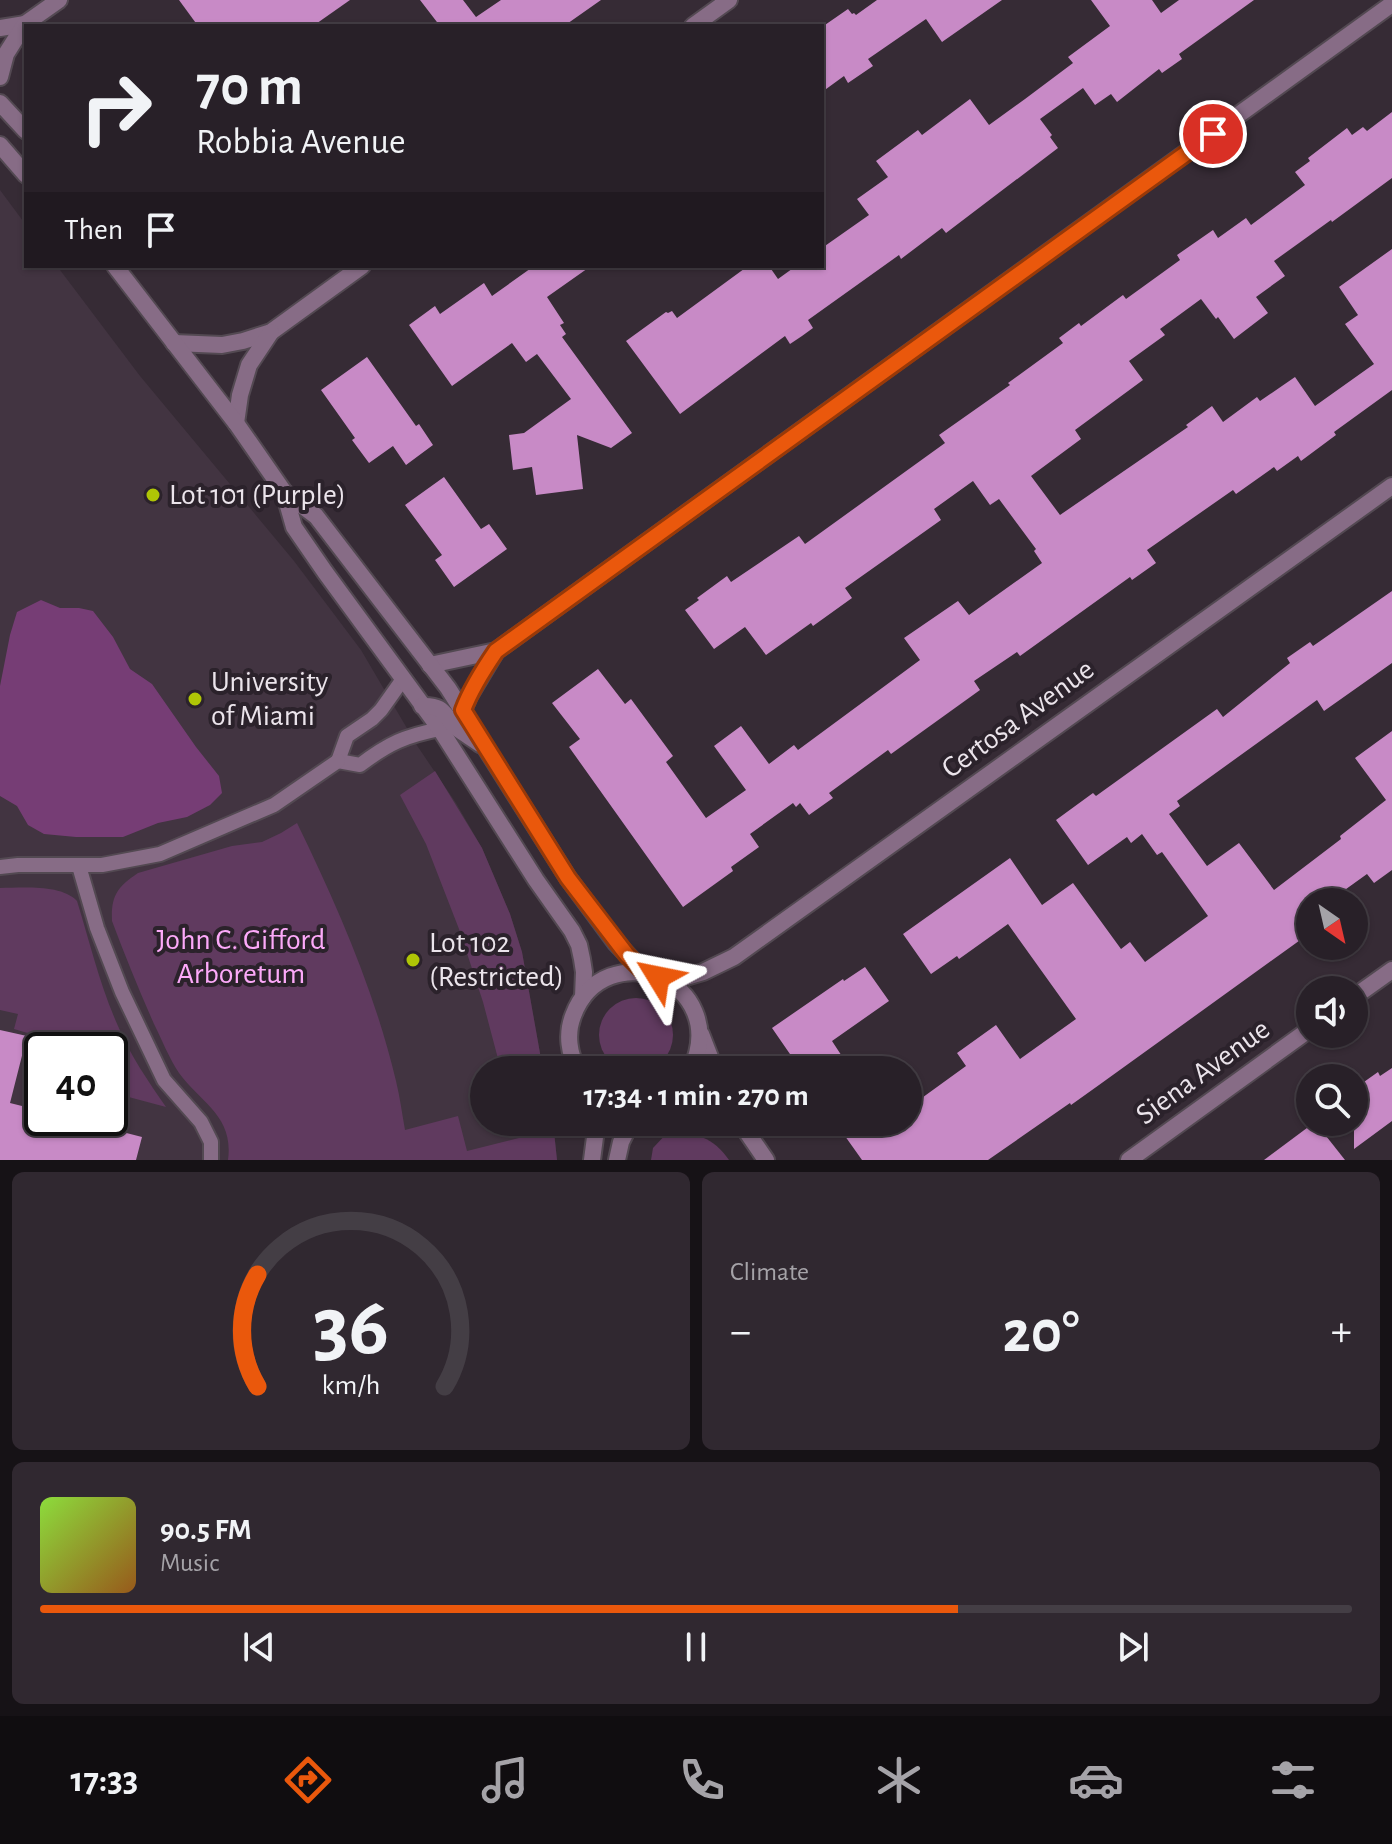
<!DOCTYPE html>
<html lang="en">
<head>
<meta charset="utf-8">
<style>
	body { margin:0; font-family:"Alegreya Sans",sans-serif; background:#302830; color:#f1f3f6; height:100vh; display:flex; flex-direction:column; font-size:30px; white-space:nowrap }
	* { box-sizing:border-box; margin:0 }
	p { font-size:26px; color:#a5a3a8 }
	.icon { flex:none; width:44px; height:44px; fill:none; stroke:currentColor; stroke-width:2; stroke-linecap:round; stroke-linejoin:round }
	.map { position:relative; height:1160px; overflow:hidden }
	.side { display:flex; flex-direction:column; gap:12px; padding:12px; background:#161216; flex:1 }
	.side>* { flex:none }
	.guide { position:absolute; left:24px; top:24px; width:800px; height:244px; border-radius:0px; box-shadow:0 2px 6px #0004,0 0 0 2px #443e45; background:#282028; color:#f1f3f6; overflow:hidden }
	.needle { width:52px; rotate:146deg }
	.buttons { position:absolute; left:1296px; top:888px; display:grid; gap:16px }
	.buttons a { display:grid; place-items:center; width:72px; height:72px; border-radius:50%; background:#282028; box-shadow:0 2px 6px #0004,0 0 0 2px #443e45; font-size:40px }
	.speed { position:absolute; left:24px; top:1032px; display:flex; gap:16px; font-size:40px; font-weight:700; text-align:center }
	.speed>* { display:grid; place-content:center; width:104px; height:104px; border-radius:50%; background:#282028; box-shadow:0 2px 6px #0004,0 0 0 2px #443e45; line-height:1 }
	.speed .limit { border:4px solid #111; border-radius:12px; background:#fff; color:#111 }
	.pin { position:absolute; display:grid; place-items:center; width:68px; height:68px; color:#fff; margin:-34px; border:4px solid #fff; border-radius:50%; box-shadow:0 2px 8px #0007 }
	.me { position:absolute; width:88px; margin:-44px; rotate:305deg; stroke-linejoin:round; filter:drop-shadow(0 0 6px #0008) }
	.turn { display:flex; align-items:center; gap:28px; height:168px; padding:0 40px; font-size:36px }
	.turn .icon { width:104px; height:104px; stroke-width:2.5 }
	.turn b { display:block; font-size:56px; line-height:68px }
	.then { display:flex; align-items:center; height:76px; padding:0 40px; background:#0003; gap:16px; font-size:30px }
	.big { font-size:60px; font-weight:600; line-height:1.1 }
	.side .card { flex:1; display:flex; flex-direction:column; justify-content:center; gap:12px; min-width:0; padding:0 28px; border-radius:12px; background:#302830 }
	.side .dial { align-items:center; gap:0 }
	.dial svg { height:208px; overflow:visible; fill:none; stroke:#443e45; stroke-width:7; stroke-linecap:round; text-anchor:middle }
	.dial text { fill:#f1f3f6; stroke:none }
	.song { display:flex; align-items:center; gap:24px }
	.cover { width:96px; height:96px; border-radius:12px; background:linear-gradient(135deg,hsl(90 70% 55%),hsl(30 70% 35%)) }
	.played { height:8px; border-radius:4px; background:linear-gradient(90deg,#ea580c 70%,#443e45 70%) }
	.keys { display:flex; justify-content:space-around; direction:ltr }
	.heat { display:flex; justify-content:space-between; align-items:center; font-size:44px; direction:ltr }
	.side .tiles { flex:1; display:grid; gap:12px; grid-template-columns:1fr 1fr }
	.card:last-child { grid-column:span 2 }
	.trip { position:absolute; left:470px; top:1056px; width:452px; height:80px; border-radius:40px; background:#282028; box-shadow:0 2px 6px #0004,0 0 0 2px #443e45; font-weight:600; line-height:80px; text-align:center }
	.menu { display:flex; height:128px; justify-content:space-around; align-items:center; background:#100d10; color:#a5a3a8 }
	.menu .icon { width:56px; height:56px }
	.menu .active { color:#ea580c }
	.menu b { font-size:36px; color:#f1f3f6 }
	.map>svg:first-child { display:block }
</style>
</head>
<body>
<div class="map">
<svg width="1392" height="1160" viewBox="0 0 1392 1160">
	<rect width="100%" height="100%" fill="#362b35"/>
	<path fill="#423441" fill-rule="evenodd" d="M0 190 26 225V266H57L140 376 294 561 361 650 418 747 456 803 482 848 510 914 522 952 543 1070H484V1122H553L557 1160H0ZM42 1050H110V1118H42Z"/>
	<g fill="#603a5f">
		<polygon points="435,771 482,848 510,914 522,952 543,1070 501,1070 483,1002 459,929 426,844 400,795"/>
		<path d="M297 823C337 905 375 992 396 1081 400 1097 402 1114 405 1130L458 1116 467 1151 519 1138 515 1122H553L557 1160H228C234 1116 201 1103 179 1073 169 1058 162 1040 154 1024 139 990 125 956 112 921 111 896 117 887 138 873L232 846 262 842 281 833Z"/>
		<path d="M0 888C22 888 61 884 77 901 90 943 100 986 118 1026 130 1055 148 1081 166 1107L110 1092V1050H42V1075L23 1070 31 1034 14 1029 18 1014 0 1010Z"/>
		<circle cx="636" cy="1035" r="37"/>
		<path d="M669 1131C696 1133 713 1137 729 1160H651L653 1148Z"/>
	</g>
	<polygon fill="#763d75" points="41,600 60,608 79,608 93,611 113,637 130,669 152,684 196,747 219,776 222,793 210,805 187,817 158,823 123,837 76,837 44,834 28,825 17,806 0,796 0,686 10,635 17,612"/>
	<g fill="#c88ac6">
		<polygon points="179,0 350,0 313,26 198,26"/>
		<polygon points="420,0 463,0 476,17 501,0 601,0 564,26 440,26"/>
		<polygon points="877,0 1002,0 942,42 926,19 868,59 873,66 848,83 844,76 822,92 822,27 848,9 852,14 854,13 856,15"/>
		<polygon points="1091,0 1152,0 1161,13 1179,0 1254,0 1179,54 1182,59 1162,73 1159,69 1117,102 1111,94 1095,105 1083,88 1040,119 1052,135 1050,137 1058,148 946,233 942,228 901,259 899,255 808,320 813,328 802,336 790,344 785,336 680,414 626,341 666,312 668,313 672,311 677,318 748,266 769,266 778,279 796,266 822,266 822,248 869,215 857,199 888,177 876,161 918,130 922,135 970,99 989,125 1025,99 1073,63 1068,57 1110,26"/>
		<polygon points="1392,112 1392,178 1332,222 1331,220 1274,261 1285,276 1256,297 1268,313 1234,339 1218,317 1216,319 1201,299 1160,329 1165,335 1129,361 1143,380 1075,430 1081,439 1031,476 1060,515 1188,427 1186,425 1212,406 1223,422 1257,397 1260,401 1295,377 1315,406 1374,364 1345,324 1358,315 1339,287 1392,249 1392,390 1334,432 1336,435 1301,461 1298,456 1277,471 1274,467 1236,494 1233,490 1147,550 1156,563 1132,580 1130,577 1020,656 1017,652 974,681 980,690 891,754 888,750 829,793 833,798 809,815 800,803 796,807 793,803 750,834 759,847 731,867 733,871 683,907 569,747 580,739 552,703 598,669 625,704 631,699 673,756 666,762 706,818 746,790 714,746 741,726 769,764 794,745 798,750 920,660 904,638 958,601 969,615 1042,563 1034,551 1036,549 999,499 990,505 973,481 934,509 941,520 845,588 852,598 813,626 811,623 766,655 745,627 714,649 685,610 699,600 697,598 727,576 731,582 799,536 805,544 945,443 939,435 1010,385 1008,383 1063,343 1059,338 1079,323 1081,326 1123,295 1126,299 1180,260 1177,255 1213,230 1218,238 1246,218 1251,225 1305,185 1295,172 1310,161 1308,158 1347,128 1352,135 1363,127 1367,131"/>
		<polygon points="534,266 591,266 547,297 564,323 560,325 566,334 562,337 632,433 611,448 577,435 583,489 536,495 532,467 513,470 509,435 524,433 571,399 537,354 526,362 512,343 452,386 409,325 435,306 440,314 484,283 492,296"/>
		<polygon points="367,357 416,426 419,424 433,445 406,465 393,446 369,463 352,440 355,438 321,390"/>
		<polygon points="444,477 481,529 489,524 507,549 454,587 435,560 442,555 405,505"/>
		<polygon points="1392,591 1392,663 1324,711 1317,700 1177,801 1180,806 1169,814 1207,866 1239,843 1274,890 1341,839 1340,836 1386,800 1355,758 1392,731 1392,870 1374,883 1367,874 1328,902 1310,902 1310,933 1099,1085 1071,1105 1070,1103 988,1160 862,1160 835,1122 908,1122 908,1108 966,1066 957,1053 996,1025 1020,1059 1076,1019 1008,924 959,959 957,956 931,974 903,934 1010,858 1042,905 1073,883 1121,949 1130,942 1145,962 1208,916 1162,852 1157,855 1142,834 1131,843 1127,837 1088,865 1056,820 1093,793 1096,796 1217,709 1223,717 1290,663 1287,658 1310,642 1313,646"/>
		<polygon points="865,967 889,1001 832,1041 851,1070 801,1070 772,1028 843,979 844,981"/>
		<polygon points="0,1030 27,1036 10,1103 42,1111 42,1118 68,1118 142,1137 136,1160 0,1160"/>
		<polygon points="1392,1068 1392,1121 1354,1149 1354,1089 1378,1072 1380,1076"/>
		<polygon points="1315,1122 1345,1160 1264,1160"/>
	</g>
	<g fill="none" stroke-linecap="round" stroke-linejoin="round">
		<g stroke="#534952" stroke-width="18">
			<g id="service">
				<path d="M403 679 381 710 372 719 347 736 338 761 360 765C389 743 405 736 440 729"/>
				<polyline points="79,866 97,928 122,992 164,1080 201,1122 211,1142 211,1160"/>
				<polyline points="0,867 18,865 102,865 160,854 274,805 338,761"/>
			</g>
		</g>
		<g stroke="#534952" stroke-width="20">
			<g id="minor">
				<polyline points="693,26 729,0"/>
				<polyline points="0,28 25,24"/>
				<polyline points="0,77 6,54 25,24 59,0"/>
				<polyline points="174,343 222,345 243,341 271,332 362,266"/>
				<polyline points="236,423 240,395 249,365 271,332"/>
				<polyline points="430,665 496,651"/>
				<polyline points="463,710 469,696 496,651 1392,4"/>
				<polyline points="669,982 703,972 734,957 1392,486"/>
				<polyline points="1354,997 1392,970"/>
				<polyline points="1129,1160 1310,1029"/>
			</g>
		</g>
		<g stroke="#534952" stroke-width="20">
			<g id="tertiary">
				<polyline points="0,103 26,131"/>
				<polyline points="0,145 26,175"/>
				<polyline points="115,266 236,423 284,492 316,516 448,688 568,878 616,943 645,973"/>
				<polyline points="284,492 294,527 325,572 440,729 536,880 572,931 579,945 582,959 584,972 583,997"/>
				<path d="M422 706C446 705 443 716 458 729 465 734 473 739 480 744"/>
				<polyline points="701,1034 715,1070"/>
				<path d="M578 1070C569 1054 566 1034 573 1016 604 932 733 980 691 1070"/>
				<polyline points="740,1122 766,1160"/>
				<polyline points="592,1160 597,1122"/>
				<polyline points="617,1160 621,1142 631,1122"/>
			</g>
		</g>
		<use href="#service" stroke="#876c86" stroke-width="14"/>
		<use href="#minor" stroke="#876c86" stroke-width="16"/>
		<use href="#tertiary" stroke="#876c86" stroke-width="16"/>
	</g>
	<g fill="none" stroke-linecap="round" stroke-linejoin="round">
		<g stroke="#983908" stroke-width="20">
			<path id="route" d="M658 977 645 973 627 955 568 878 463 710C471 689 483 670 496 651L1213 134"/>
		</g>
		<use href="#route" stroke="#ea580c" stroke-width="14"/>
	</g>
	<g fill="#afc506" stroke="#2b222b" stroke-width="3">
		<circle cx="153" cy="495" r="8"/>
		<circle cx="195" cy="699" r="8"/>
		<circle cx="413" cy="960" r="8"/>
	</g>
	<g text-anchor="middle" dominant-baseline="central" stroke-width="8" stroke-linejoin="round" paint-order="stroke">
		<g font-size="30" fill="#ebe4eb" stroke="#2b222b" text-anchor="start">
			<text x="169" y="495">Lot 101 (Purple)</text>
			<text x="211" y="682">University<tspan x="211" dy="34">of Miami</tspan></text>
			<text x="429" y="943">Lot 102<tspan x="429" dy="34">(Restricted)</tspan></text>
		</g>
		<g font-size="30" fill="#ebe4eb" stroke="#2b222b">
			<text transform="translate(1018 719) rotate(-36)">Certosa Avenue</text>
			<text transform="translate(1203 1072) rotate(-36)">Siena Avenue</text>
		</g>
		<g font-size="30" fill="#fca9f9" stroke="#2b222b">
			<text x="241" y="940">John C. Gifford<tspan x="241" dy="34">Arboretum</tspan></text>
		</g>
	</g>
</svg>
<div class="buttons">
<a><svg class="needle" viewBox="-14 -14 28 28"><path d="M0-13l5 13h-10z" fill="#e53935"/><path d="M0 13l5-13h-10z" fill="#a5a3a8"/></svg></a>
<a><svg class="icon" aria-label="sound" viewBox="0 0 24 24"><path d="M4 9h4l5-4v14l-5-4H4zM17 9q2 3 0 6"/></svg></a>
<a><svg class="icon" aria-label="search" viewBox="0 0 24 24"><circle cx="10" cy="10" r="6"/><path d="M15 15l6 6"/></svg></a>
</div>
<div class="speed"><div class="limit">40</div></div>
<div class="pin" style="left:1213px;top:134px;background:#d93025"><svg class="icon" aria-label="arrive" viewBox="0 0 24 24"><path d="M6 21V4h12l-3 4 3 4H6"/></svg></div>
<svg class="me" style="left:658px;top:977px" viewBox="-20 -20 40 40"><path d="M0-17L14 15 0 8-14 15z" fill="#ea580c" stroke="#fff" stroke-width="4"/></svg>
<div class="trip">17:34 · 1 min · 270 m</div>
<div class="guide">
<div class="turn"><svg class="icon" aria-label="right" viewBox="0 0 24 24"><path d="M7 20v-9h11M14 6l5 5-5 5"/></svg><div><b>70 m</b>Robbia Avenue</div></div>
<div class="then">Then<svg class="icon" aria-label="arrive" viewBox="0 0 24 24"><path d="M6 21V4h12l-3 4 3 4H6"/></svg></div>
</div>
</div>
<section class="side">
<div class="tiles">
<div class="card dial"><svg viewBox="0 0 100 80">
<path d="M14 69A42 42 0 1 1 86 69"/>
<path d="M14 69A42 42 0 0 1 14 26" stroke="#ea580c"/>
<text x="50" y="56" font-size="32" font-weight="700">36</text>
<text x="50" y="72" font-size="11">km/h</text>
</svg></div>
<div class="card"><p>Climate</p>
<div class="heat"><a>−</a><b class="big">20°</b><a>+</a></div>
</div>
<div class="card">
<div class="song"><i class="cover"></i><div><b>90.5 FM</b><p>Music</p></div></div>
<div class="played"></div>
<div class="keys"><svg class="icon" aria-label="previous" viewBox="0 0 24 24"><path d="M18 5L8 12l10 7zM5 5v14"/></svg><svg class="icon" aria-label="pause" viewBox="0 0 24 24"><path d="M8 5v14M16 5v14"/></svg><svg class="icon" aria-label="next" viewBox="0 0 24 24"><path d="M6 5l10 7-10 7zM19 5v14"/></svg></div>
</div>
</div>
</section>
<nav class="menu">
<b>17:33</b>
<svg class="icon active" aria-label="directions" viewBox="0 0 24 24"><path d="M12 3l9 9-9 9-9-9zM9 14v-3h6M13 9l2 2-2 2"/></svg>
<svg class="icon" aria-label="music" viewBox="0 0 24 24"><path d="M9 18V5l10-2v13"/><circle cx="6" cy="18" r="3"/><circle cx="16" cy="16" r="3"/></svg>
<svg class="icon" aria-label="phone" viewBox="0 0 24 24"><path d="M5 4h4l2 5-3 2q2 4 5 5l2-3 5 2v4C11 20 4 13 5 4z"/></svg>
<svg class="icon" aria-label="climate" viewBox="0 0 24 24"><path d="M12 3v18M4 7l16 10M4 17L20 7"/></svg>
<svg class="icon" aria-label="car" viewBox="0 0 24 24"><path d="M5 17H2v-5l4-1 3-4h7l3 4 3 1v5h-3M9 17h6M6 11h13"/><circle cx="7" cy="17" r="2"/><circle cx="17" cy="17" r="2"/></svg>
<svg class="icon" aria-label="filters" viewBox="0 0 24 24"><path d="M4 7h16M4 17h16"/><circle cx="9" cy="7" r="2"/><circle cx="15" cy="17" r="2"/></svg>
</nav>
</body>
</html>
